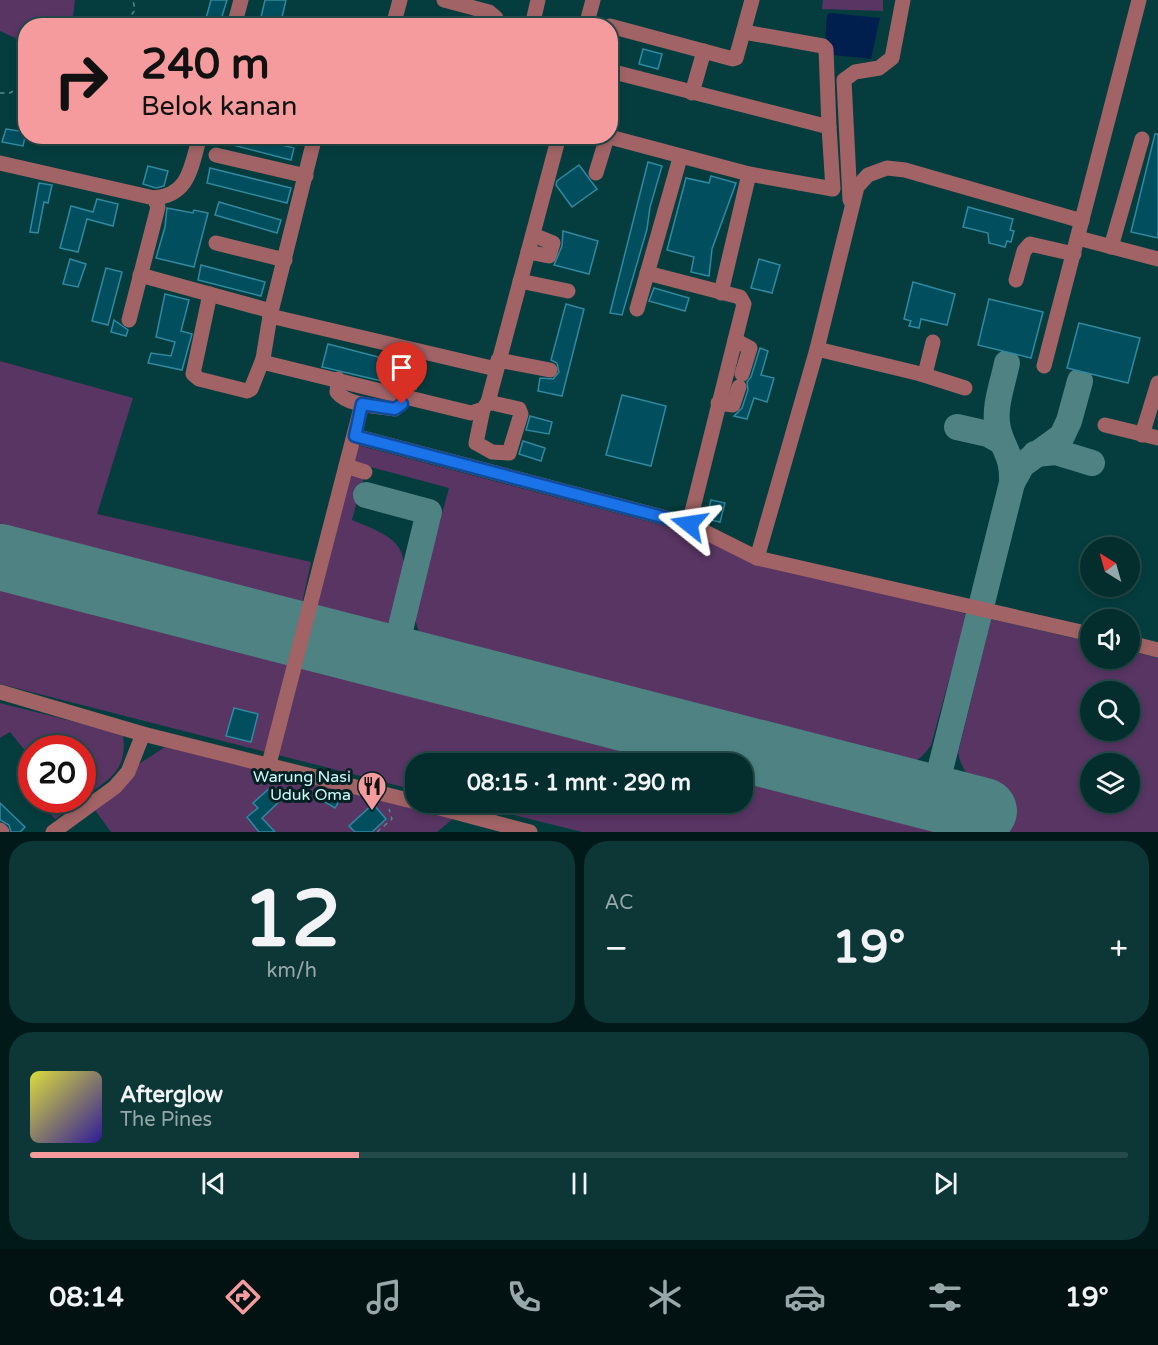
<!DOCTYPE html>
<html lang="id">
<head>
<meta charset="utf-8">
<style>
	body { margin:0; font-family:"Varela Round",sans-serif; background:#0d3636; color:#f1f3f6; height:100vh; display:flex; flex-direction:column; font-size:22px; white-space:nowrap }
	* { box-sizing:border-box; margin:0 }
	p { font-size:20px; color:#97a8aa }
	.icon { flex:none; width:33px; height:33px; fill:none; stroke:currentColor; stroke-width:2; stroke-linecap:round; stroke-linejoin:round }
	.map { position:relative; height:832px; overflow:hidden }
	.side { display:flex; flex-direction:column; gap:9px; padding:9px; background:#021919; flex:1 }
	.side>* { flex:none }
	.guide { position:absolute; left:18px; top:18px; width:600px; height:126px; border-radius:24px; box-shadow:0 3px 9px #0003,0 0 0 2px #254a4a; background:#f59b9e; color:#111; overflow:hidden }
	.needle { width:39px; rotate:323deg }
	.tools { position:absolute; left:1080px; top:537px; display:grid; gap:12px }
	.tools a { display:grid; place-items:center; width:60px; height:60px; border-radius:50%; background:#042e2e; box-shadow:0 3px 9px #0003,0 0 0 2px #254a4a; font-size:30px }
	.speed { position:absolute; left:18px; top:735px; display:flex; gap:12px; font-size:30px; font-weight:700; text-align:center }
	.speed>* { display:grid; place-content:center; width:78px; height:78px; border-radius:50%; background:#042e2e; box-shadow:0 3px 9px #0003,0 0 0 2px #254a4a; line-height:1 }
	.speed .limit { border:9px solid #d22; background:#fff; color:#111 }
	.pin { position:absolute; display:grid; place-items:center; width:51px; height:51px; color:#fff; margin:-62px -26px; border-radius:50% 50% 50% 0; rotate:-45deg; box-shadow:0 0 6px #0007 }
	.pin .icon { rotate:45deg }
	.me { position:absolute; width:66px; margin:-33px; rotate:285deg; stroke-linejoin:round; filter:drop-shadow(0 0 4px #0008) }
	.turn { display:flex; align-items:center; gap:21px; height:126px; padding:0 24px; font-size:27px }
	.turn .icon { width:78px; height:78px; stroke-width:2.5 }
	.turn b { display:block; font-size:42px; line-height:51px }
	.big { font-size:45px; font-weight:800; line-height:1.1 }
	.side .widget { flex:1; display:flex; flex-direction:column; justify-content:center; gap:9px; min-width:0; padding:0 21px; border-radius:24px; background:#0d3636 }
	.side .dial { align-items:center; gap:0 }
	.dial b { font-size:78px; line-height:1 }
	.song { display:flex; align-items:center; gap:18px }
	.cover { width:72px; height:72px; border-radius:9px; background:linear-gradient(135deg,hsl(60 70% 55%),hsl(250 70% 35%)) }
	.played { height:6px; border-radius:3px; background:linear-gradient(90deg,#f59b9e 30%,#254a4a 30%) }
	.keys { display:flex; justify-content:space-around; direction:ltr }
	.heat { display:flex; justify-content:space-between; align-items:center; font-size:33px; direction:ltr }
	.side .tiles { flex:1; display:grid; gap:9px; grid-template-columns:1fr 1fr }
	.widget:last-child { grid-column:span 2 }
	.trip { position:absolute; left:405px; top:753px; width:348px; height:60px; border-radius:24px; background:#042e2e; box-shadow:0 3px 9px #0003,0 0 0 2px #254a4a; font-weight:800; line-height:60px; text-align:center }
	.tabs { display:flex; height:96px; justify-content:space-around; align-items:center; background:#021212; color:#97a8aa }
	.tabs .icon { width:42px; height:42px }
	.tabs .current { color:#f59b9e }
	.tabs b { font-size:27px; color:#f1f3f6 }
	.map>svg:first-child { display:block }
</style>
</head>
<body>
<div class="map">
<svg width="1158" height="832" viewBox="0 0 1158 832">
	<rect width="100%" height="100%" fill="#053d3e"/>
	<g fill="#583563" fill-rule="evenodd">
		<polygon points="0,0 75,0 73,17 61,25 26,26 24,42 0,31"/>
		<polygon points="823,0 883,0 883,11 822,9"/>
		<polygon points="0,361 133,398 97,514 311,562 298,622 0,545"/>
		<path d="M357 445 692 533 754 559 967 614 931 745C913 772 903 761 877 759 868 759 858 764 849 766L434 657 423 645 414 616 449 488 352 462Z"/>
		<path d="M347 472 364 476 352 520C368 527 389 533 399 548 411 566 401 618 383 630 377 634 367 636 361 637 345 638 322 628 307 624Z"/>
		<polygon points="0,571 843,788 863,804 961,832 582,832 466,803 742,802 742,764 416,764 415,790 0,684"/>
		<path d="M991 619 1090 642V658H1130V651L1158 658V832H979L991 786C971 781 963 774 958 753ZM1090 692H1130V730H1090ZM1090 764H1130V802H1090Z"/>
		<path d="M0 703 123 734C128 772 109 778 83 799L82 748H32L31 758 10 732 0 738Z"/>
		<polygon points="165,747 454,818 437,832 111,832 92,806 128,771"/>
		<polygon points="38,800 81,800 55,819"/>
	</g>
	<polygon fill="#001f4e" points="830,13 880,18 871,59 834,55 825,46 827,15"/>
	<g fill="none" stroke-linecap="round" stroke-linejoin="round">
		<g stroke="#4e8283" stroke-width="26">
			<polyline points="957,427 988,434 1002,442"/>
			<polyline points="1035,454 1056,452 1092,463"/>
			<polyline points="1012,483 1022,465 1062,436 1069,421 1080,381"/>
			<polyline points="366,495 429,512 393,659"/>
			<path d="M933 798 1012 483C1013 455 1004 452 998 429 993 408 1003 383 1007 363"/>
		</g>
		<polyline stroke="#4e8283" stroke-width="66" points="0,557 984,811"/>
	</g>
	<g fill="#004e5e" stroke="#31899f" stroke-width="1.5">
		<polygon points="211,0 227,0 219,26 204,26"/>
		<polygon points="265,0 286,0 280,26 259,26"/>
		<polygon points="643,49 662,54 658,69 639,64"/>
		<polygon points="6,129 26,132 23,146 2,142"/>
		<polygon points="1155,134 1158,134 1158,238 1131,232"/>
		<polygon points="226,136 259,139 260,136 272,136 270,142 294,148 291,160 225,143"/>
		<polygon points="648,162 662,166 650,207 647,229 622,315 610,313"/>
		<polygon points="579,165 597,189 572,207 556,185 557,181"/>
		<polygon points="148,166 168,171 164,186 156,188 143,184"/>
		<polygon points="210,168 291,188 287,203 207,183"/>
		<polygon points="711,176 736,183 712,249 709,276 691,272 694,257 667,250 686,178 709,183"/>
		<polygon points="39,183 52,185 48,203 44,202 38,233 30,232"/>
		<polygon points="97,199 118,204 113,226 87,219 78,252 60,248 71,206 93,212"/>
		<polygon points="219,202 281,220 277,233 215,215"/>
		<polygon points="968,207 1013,219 1010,230 1014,231 1011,242 1007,241 1005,247 989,243 988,233 963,227"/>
		<polygon points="167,208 193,213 194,210 208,213 194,267 156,258 165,227"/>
		<polygon points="563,231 598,241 589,274 554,265 562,246"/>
		<polygon points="70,259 86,264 78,287 63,284"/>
		<polygon points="759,259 780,265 772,293 751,288"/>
		<polygon points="201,265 265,282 261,296 198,280"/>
		<polygon points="106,268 122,272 108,325 92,321"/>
		<polygon points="913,282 955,294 947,325 921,319 919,328 909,326 911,321 904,319"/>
		<polygon points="654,288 689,298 685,311 649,301"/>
		<polygon points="165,294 189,300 181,331 192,334 182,370 148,363 151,353 171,356 175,342 156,337"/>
		<polygon points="989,299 1043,312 1031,358 978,345"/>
		<polygon points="566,304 584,309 562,396 538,391 540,378 553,379 559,372 557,363 551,360"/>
		<polygon points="114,320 128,330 126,336 111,332"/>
		<polygon points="1079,323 1140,338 1128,383 1067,368"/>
		<polygon points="328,344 421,368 416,389 322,367"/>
		<polygon points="760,348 768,351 761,375 774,378 767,402 754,398 747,419 734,416 742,408 748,390 747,382 751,377"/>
		<polygon points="622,395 666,406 651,466 606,455"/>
		<polygon points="530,416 552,422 549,434 526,430"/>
		<polygon points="523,441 545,448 541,461 519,454"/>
		<polygon points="711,500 725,503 720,522 706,519"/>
		<polygon points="234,708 258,714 251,742 226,736"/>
		<polygon points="271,787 282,799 262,818 275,832 259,832 247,817 258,808 253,803"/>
		<polygon points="330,794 340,799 335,808 325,802"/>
		<polygon points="0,803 25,827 20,832 11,832 9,825 0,820"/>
		<polygon points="373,804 386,819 372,832 355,832 349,826"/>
	</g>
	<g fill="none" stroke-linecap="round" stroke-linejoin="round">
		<g stroke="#548788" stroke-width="1.5" stroke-dasharray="4.5 4.5" stroke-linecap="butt">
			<polyline points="118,26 129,18 135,10 133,0"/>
			<polyline points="0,93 10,93 26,83"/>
			<polyline points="377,832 392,819 389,809"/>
		</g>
		<g stroke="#a16365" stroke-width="15">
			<polyline points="444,0 489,12 496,18 497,26"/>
			<polyline points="234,26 241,0"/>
			<polyline points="393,26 400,0"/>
			<polyline points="532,26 538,0"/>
			<polyline points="586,26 593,0"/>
			<polyline points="610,26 733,59 736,58 752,0"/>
			<polyline points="744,32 823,46 826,49 829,127"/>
			<polyline points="692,93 704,51"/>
			<polyline points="315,136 270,316 263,359 266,363 471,413 483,409 488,402 559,136"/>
			<polyline points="606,136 749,174 833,189 829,127 610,71"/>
			<polyline points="216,155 306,176"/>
			<polyline points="0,163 154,198 158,207 129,320"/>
			<polyline points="596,173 607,137"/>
			<path d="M154 198C190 195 191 166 200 136"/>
			<polyline points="850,200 844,80 855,72 879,68 892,58 903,0"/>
			<polyline points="1078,238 1158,259"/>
			<polyline points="216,243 285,260"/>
			<polyline points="1111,247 1142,139"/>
			<polyline points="528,252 549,256 553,243 533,235"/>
			<polyline points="647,273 740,297 744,304 689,524"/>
			<polyline points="140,275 271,311"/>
			<polyline points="1016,280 1024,251 1030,244 1074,254"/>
			<polyline points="520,281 568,291"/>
			<polyline points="721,293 749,174"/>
			<polyline points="210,294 193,374 199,379 247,391 251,389 263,359"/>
			<polyline points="637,309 680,158"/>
			<polyline points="270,316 496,369"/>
			<polyline points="735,340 750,348 742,374"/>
			<polyline points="817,349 921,374 926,370 933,342"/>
			<polyline points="498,360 550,370"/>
			<polyline points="1044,366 1139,0"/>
			<polyline points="921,374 965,388"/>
			<path d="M338 379 337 392C348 406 378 406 395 409L405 396"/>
			<polyline points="718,403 733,405 739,387"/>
			<polyline points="483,409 476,443 492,452 509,453 521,414 519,409 488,402"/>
			<polyline points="1105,425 1158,438"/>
			<polyline points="1142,435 1158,383"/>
			<polyline points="355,436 689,524 757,558 1090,634"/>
			<polyline points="346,466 365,472"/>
			<polyline points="757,558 817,349 857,187 868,175 887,168 905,170 1082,221"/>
			<polyline points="1130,643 1158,650"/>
			<polyline points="0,692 143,734 416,802"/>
			<polyline points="269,764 362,404"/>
			<polyline points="417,802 530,832"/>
			<polyline points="0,830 2,832"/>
			<polyline points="53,832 115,787 128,772 143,734"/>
		</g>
	</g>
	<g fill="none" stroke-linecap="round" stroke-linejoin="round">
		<g stroke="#114b97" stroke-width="15">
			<polyline id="route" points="402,404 395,409 362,404 355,436 689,524"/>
		</g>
		<use href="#route" stroke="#1a73e8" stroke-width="10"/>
	</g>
	<defs>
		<g id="restaurant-pin" transform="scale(1.5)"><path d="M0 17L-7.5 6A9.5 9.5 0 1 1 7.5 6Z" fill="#f59b9e" stroke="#032122"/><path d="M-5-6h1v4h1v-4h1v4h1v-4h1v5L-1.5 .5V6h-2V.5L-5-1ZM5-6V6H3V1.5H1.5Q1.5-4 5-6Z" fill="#111"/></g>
	</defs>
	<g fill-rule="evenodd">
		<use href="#restaurant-pin" x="372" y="786"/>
	</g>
	<g text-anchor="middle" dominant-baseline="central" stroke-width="6" stroke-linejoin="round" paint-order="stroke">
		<g font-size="16" fill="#d0fbfc" stroke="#032122" text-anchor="end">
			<text x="351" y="777">Warung Nasi<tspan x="351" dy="18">Uduk Oma</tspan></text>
		</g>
	</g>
</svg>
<div class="tools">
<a><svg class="needle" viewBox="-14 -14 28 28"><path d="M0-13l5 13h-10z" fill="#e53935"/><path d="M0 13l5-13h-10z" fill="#97a8aa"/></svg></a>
<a><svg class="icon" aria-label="sound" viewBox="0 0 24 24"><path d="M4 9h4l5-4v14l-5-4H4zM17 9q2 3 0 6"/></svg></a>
<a><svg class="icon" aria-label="search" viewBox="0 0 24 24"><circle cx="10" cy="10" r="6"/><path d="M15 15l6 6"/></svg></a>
<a><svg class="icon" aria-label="layers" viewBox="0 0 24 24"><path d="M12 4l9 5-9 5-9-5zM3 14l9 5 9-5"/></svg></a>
</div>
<div class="speed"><div class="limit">20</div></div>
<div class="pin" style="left:402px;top:404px;background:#d93025"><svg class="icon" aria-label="arrive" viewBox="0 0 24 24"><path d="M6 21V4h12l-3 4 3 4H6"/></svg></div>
<svg class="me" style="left:689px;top:524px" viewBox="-20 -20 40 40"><path d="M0-17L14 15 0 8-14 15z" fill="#1a73e8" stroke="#fff" stroke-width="4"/></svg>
<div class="trip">08:15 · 1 mnt · 290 m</div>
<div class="guide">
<div class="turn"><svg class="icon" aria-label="right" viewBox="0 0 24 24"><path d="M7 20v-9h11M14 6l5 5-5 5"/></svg><div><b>240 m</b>Belok kanan</div></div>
</div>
</div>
<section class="side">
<div class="tiles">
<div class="widget dial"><b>12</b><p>km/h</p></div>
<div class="widget"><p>AC</p>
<div class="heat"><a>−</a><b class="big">19°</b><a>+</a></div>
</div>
<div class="widget">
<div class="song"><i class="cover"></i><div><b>Afterglow</b><p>The Pines</p></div></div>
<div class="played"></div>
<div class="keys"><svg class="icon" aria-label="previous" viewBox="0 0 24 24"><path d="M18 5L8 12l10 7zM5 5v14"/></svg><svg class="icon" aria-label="pause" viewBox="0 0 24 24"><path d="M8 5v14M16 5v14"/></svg><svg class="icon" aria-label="next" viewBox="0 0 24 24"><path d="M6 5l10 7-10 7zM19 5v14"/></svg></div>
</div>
</div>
</section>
<nav class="tabs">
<b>08:14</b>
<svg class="icon current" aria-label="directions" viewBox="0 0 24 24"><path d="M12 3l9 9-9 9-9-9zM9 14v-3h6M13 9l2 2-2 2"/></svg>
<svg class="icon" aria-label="music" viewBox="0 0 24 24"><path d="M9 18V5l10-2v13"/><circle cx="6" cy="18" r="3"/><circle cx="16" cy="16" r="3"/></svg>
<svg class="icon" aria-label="phone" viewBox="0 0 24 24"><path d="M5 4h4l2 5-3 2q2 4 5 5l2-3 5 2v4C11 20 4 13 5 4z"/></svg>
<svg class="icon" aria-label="climate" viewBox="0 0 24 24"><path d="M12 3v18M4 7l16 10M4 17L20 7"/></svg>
<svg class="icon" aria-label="car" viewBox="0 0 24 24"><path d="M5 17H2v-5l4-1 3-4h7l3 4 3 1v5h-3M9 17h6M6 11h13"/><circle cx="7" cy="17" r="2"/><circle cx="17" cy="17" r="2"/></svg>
<svg class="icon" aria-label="filters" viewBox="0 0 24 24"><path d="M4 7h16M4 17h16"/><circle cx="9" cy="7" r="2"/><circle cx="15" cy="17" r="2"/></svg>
<b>19°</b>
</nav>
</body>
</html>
